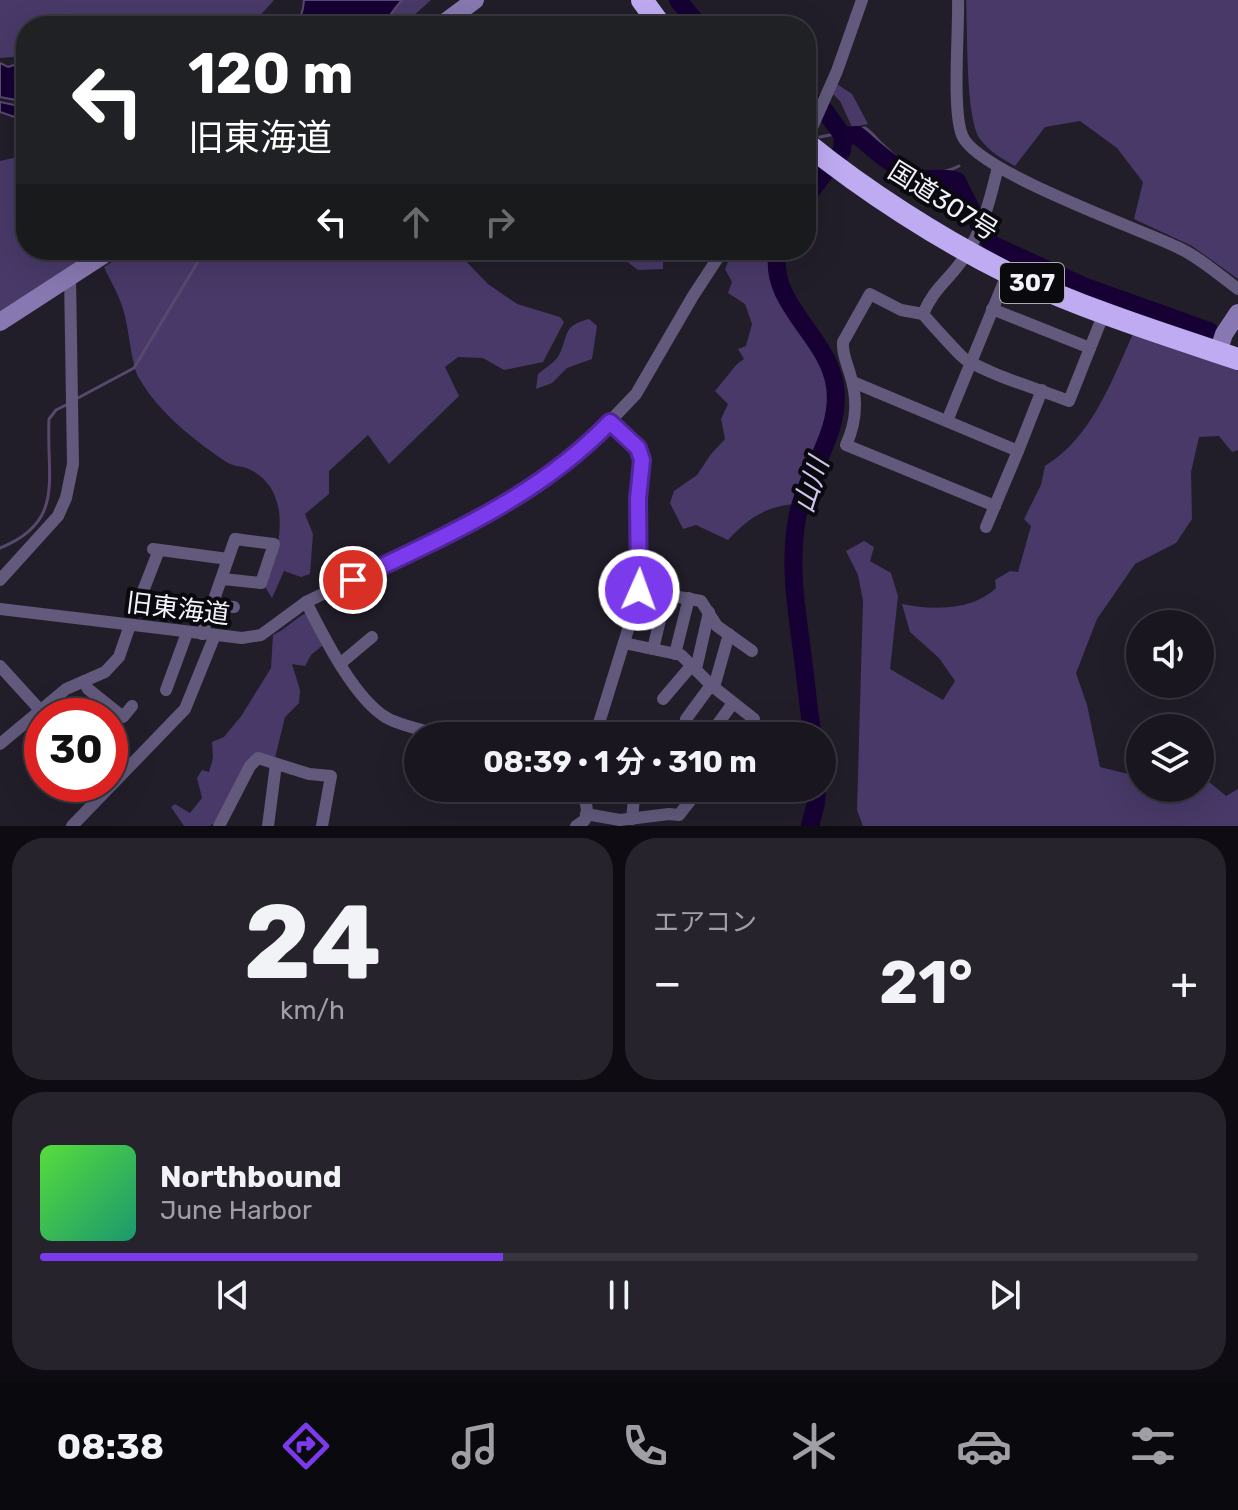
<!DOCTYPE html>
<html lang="ja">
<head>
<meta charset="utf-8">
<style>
	body { margin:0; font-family:Rubik,"Noto Sans JP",sans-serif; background:#26232d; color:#f1f3f6; height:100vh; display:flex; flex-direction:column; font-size:30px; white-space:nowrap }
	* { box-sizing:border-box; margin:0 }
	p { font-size:26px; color:#9f9fa5 }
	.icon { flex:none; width:44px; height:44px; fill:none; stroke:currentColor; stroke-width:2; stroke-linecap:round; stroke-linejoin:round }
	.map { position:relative; height:826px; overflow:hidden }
	.drawer { display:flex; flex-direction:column; gap:12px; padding:12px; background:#0e0c12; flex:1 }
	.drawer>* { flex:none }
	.top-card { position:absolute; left:16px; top:16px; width:800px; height:244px; border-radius:32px; box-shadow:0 8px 32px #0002,0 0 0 2px #37353e; background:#202124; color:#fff; overflow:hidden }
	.controls { position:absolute; left:1126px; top:610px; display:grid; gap:16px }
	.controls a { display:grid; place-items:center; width:88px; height:88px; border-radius:50%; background:#191620; box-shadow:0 8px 32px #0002,0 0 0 2px #37353e; font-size:40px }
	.speed { position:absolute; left:24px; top:698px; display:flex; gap:16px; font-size:40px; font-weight:700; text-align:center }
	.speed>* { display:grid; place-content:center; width:104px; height:104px; border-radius:50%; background:#191620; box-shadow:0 8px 32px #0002,0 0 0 2px #37353e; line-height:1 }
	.speed .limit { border:12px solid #d22; background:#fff; color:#111 }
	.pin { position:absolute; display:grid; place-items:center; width:68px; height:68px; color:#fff; margin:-34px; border:4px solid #fff; border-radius:50%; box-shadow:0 2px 8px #0007 }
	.me { position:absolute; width:88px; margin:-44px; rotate:2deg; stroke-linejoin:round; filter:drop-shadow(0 0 6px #0008) }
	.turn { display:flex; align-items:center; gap:28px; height:168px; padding:0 40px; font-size:36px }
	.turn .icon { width:104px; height:104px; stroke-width:2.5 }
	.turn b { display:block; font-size:56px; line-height:68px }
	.lanes { display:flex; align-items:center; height:76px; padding:0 40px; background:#0003; justify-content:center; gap:40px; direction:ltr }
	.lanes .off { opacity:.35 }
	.big { font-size:60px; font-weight:700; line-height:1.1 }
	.drawer .widget { flex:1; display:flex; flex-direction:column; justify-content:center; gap:12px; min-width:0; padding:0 28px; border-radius:32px; background:#26232d }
	.drawer .dial { align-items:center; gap:0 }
	.dial b { font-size:104px; line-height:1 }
	.song { display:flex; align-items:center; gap:24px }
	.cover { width:96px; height:96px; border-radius:12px; background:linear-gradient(135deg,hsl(110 70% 55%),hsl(160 70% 35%)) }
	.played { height:8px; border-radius:4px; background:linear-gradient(90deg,#7c3aed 40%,#37353e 40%) }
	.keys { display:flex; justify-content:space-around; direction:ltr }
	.heat { display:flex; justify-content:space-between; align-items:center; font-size:44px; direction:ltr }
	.drawer .tiles { flex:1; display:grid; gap:12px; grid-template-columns:1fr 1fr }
	.widget:last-child { grid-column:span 2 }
	.trip { position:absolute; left:404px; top:722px; width:432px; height:80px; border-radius:40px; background:#191620; box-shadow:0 8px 32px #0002,0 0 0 2px #37353e; font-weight:700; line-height:80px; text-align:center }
	.tabs { display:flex; height:128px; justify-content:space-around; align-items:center; background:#0a090d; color:#9f9fa5 }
	.tabs .icon { width:56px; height:56px }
	.tabs .selected { color:#7c3aed }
	.tabs b { font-size:36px; color:#f1f3f6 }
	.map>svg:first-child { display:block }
</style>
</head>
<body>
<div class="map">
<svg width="1238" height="826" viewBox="0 0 1238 826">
	<rect width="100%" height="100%" fill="#211e2a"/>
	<g fill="#483968">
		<polygon points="0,0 274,0 251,26 26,26 26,56 0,58"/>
		<polygon points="402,0 431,0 402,26 384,26 394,7"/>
		<path d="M966 0H1238V279L1192 246 1134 219 1143 182 1117 148 1080 121 1045 127 1015 166C1002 159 989 151 980 139 965 116 968 31 966 0Z"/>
		<polygon points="837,84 852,94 868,124 852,127 840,101 833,94"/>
		<polygon points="26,155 26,250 106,250 0,320 0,161"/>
		<path d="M131 250H455L488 284 517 304 560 317 564 322 543 362 504 370 483 358 458 357 445 367 459 396 389 464 368 435 329 471V494L305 514 313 534 310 574 301 577 284 571 272 598 265 587C280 552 294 492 251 470 244 466 235 467 228 463 196 442 158 412 139 378 131 366 129 324 122 306 118 293 110 280 104 267Z"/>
		<polygon points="612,250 648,250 650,254 663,262 663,269 638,270"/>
		<path d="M749 250H772C763 315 842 347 833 413 828 444 805 474 794 504 765 507 748 518 728 540L696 525 683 529 670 503 674 491 697 475 711 454 725 439 721 419 728 404 715 391 737 364 744 359 738 349 746 346 752 324 745 304 728 293 732 282 725 269 728 262 736 258 744 260Z"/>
		<path d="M589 319 597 326 592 359 567 368 552 383 536 389 538 374C546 367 557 362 561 351 569 331 564 326 589 319Z"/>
		<path d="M1133 334 1238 368V450L1232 452 1219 436 1199 437 1191 472 1192 519 1176 543 1135 564 1097 619 1076 673 1087 705 1100 767 1140 777V788H1200V781H1208L1226 796 1238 789V826H863L857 810 863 601 858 575 846 551 864 541 874 547 870 561 891 573 898 596 890 669 943 700 955 681 939 658 910 632 902 604C932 610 972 611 996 588L995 580 1010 571 1018 572 1031 526 1024 519 1041 485 1045 466C1092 437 1111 382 1133 334Z"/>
		<path d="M306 613 323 645 311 655 305 666 292 664 300 690 299 703 285 717 275 758 255 753 216 822 210 826H184L171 807 175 804 190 813 202 798 197 778 202 770 209 772 213 758 212 742 224 737 242 715 271 668 273 635C285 630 294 619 306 613Z"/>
	</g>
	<g fill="#160034" stroke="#58486f" stroke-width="2">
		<path d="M304 0H402C393 9 390 18 381 26H281C299 25 303 16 304 0Z"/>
		<polygon points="0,63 8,67 14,65 20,70 26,67 26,109 21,111 26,115 26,121 0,112 0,102 19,106 26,102 0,97"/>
	</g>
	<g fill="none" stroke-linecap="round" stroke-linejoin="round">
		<g stroke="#58486f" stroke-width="3">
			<path d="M820 137 865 128C872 132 877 140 884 146 905 167 930 181 959 166"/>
			<polyline points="76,399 134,368 205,250"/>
			<path d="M0 548C66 522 46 478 49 419L56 410 70 403"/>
		</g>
		<g stroke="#160034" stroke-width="18">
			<polyline points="678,0 699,26"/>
			<polyline points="806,96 825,111 843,136 842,151 806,197"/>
			<path d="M843 136 857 135C876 151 896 170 920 178 933 181 945 176 957 181L982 231 993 245 1083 286 1209 331"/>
			<path d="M778 250C767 304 828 335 835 386 842 433 805 473 797 519 789 564 796 606 802 651 806 680 808 708 813 736"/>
			<polyline points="810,826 816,803 817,788"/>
		</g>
		<g stroke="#62597c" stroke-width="12">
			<path d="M958 0C959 31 952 110 962 135 975 171 1137 228 1177 247 1199 257 1219 275 1238 289"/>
			<polyline points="806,141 837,71 862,0"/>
			<path d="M998 167C990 199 983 231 963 259 949 280 933 289 923 314 927 319 961 357 965 359 995 377 1036 388 1069 401L1104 313"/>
			<polyline points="992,309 1090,348"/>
			<path d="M923 314 901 310 870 294 843 342C842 354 847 363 850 374 858 399 857 421 846 445L995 506"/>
			<polyline points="853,382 1018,451 1042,390"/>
			<polyline points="947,421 1008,272"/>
			<polyline points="986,527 1018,451"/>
			<polyline points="153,549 228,559"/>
			<polyline points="159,550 143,591 146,598 234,607"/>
			<polyline points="0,580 58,516 66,498 73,464 70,276"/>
			<polyline points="639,590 701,601 717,626 752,651"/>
			<path d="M306 602C323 635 354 699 387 718 404 727 427 731 446 736"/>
			<polyline points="0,609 242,638 261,635 306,602 488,515 553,473 593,439 636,394 693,296 723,250"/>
			<polyline points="202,634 235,539 274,544 261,583 223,579"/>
			<polyline points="624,643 681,655 711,685 754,719 741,736"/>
			<polyline points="653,649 666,595"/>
			<polyline points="675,654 689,598"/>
			<polyline points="341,663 372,637"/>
			<polyline points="0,666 40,710"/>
			<polyline points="696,669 709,612"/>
			<polyline points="84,681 88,689 123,717 132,706"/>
			<polyline points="714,687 729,634"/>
			<polyline points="166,690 187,633"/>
			<polyline points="663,699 692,665"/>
			<polyline points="686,719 711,685"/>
			<polyline points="595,736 635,607 641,561 638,499 642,460 638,448 610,422"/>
			<polyline points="709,736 733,703"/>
			<polyline points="0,744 66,689 105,672 119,657 130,625"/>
			<polyline points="564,788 584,800"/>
			<polyline points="586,814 620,820 669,814 679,815 700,788"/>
			<polyline points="632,819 635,788"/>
			<polyline points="72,826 185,709 215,635"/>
			<polyline points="219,826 250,766 258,758 309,774 331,776 322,826"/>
			<polyline points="268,826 276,764"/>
			<polyline points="576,826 585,820 587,811 584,788"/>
		</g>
		<g stroke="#8878b1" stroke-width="18">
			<polyline points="440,26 475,0"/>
			<polyline points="0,322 111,250"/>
			<polyline points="1218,352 1224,334 1238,313"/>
		</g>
		<g stroke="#bfabf2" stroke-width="22">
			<polyline points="642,0 661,26"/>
			<path d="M806 143C865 191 940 239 1008 273 1081 308 1160 333 1238 359"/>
		</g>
	</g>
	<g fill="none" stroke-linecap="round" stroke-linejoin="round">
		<g stroke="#51269a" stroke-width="20">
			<path id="route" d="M353 580C445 536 538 497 610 422L638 448 642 460 638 499 639 590"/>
		</g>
		<use href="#route" stroke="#7c3aed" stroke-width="14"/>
	</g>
	<g text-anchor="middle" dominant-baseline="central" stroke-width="8" stroke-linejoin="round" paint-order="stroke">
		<rect fill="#0a090e" stroke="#adabb3" stroke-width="2" x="1000" y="263" width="64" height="40" rx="6"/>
		<g font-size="24" font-weight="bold" fill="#f3f1fa">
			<text x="1032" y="283">307</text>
		</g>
		<g font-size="26" fill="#f3f1fa" stroke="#0a090e">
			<text transform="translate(943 201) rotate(32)">国道307号</text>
			<text transform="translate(178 609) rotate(7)">旧東海道</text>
		</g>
		<g font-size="28" font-style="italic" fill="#cfc3f0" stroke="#0a090e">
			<text transform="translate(811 485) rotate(-72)">山川</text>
		</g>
	</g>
</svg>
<div class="controls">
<a><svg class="icon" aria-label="sound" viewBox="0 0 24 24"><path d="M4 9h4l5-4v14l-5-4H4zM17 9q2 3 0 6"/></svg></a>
<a><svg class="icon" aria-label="layers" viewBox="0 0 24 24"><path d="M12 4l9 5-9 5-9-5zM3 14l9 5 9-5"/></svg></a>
</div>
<div class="speed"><div class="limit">30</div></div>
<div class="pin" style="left:353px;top:580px;background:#d93025"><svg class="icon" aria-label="arrive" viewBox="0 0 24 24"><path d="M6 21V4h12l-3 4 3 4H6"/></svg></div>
<svg class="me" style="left:639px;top:590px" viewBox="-20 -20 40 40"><circle r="17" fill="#7c3aed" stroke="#fff" stroke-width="3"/><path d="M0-11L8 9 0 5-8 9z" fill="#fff"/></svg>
<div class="trip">08:39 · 1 分 · 310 m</div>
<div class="top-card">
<div class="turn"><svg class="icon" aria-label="left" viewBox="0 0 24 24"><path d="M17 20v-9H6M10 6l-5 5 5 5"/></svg><div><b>120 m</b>旧東海道</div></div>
<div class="lanes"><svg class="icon" aria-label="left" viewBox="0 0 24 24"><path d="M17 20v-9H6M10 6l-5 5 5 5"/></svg><svg class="icon off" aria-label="ahead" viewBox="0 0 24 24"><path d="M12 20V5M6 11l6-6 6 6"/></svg><svg class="icon off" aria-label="right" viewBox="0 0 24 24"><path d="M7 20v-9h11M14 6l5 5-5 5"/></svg></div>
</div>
</div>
<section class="drawer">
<div class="tiles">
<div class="widget dial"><b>24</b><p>km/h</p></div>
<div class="widget"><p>エアコン</p>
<div class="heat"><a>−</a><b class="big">21°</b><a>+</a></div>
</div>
<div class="widget">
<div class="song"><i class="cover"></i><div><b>Northbound</b><p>June Harbor</p></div></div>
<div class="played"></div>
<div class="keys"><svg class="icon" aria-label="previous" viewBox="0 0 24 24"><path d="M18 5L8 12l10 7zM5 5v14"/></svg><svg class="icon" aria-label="pause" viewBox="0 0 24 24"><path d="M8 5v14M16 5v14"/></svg><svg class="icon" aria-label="next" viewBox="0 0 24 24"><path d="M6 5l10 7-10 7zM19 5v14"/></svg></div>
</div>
</div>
</section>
<nav class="tabs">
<b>08:38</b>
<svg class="icon selected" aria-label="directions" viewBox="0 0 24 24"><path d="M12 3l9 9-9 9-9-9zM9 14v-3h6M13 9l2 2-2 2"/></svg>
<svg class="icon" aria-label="music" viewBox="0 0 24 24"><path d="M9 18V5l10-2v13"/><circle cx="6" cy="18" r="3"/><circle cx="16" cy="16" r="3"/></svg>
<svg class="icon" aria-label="phone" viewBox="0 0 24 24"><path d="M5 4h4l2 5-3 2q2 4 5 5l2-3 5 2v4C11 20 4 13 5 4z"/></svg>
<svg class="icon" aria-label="climate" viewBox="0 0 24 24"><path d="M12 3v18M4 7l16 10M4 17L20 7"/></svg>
<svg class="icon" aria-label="car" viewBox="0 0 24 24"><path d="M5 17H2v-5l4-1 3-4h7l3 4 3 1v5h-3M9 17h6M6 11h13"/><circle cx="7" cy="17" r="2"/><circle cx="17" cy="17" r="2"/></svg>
<svg class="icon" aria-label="filters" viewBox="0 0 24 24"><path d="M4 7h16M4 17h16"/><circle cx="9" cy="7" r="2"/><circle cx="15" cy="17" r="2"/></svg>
</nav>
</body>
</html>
